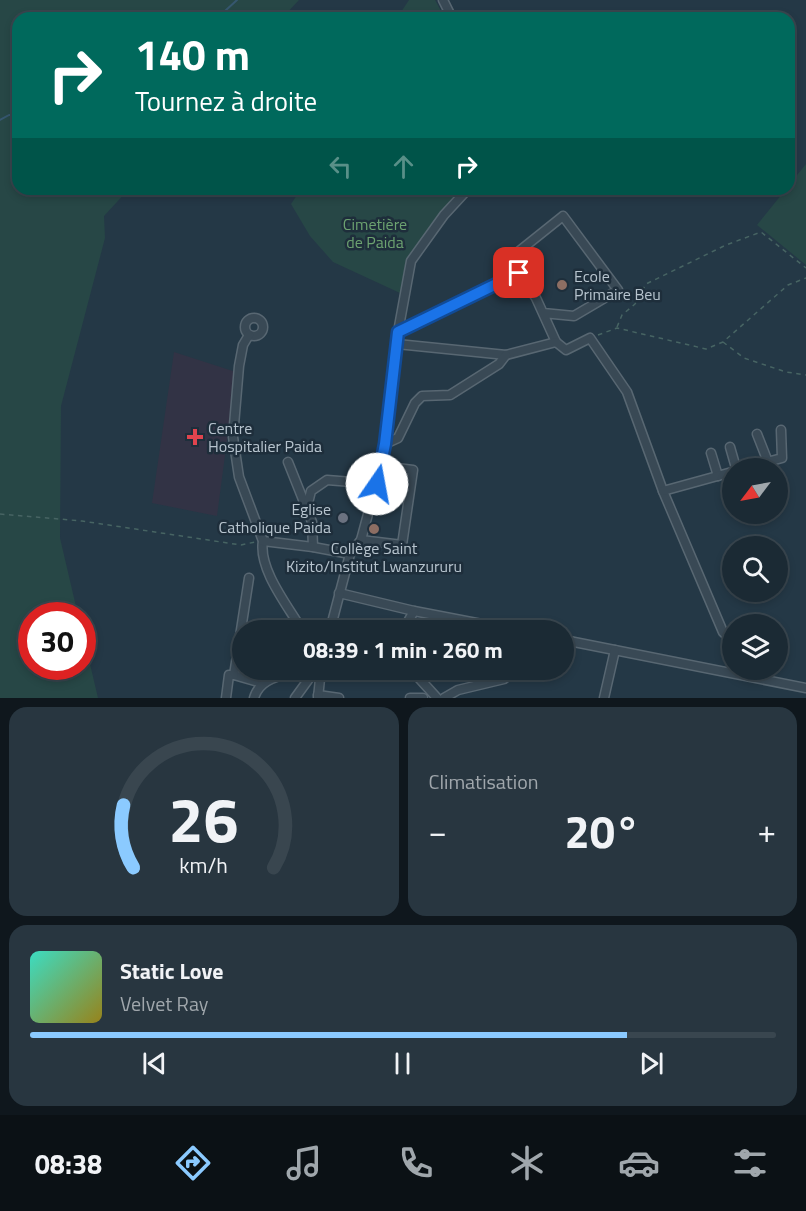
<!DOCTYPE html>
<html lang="fr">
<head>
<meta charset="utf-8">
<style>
	body { margin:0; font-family:"Titillium Web",sans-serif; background:#283640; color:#f1f3f6; height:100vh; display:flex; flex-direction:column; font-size:22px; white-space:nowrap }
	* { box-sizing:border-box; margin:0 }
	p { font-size:20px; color:#a0a7ac }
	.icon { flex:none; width:33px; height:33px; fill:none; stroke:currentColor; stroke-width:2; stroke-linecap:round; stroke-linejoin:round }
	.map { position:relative; height:698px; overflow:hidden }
	.drawer { display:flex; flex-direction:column; gap:9px; padding:9px; background:#0f171d; flex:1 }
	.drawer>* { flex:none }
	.top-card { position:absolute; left:12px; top:12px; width:783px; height:183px; border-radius:18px; box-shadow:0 3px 9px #0003,0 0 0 2px #39464f; background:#00695c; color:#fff; overflow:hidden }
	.needle { width:39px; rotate:238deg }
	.buttons { position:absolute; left:722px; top:458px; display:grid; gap:12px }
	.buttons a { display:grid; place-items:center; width:66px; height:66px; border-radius:50%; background:#1b2a34; box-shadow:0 3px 9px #0003,0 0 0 2px #39464f; font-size:30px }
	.speed { position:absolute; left:18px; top:602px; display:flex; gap:12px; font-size:30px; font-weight:700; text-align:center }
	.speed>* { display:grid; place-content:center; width:78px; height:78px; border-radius:50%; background:#1b2a34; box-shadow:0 3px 9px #0003,0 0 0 2px #39464f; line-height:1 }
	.speed .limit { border:9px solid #d22; background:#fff; color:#111 }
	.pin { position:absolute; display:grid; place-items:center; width:51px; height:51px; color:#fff; margin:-26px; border-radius:12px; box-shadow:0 3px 9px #0006 }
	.me { position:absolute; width:66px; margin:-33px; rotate:12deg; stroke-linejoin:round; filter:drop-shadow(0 0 4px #0008) }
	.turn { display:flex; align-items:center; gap:21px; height:126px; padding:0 24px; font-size:27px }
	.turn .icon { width:78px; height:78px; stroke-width:2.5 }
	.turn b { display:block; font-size:42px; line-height:51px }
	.lanes { display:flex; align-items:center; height:57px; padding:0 24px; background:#0003; justify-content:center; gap:30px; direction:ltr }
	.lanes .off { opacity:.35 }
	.big { font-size:45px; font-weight:700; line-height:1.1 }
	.drawer .widget { flex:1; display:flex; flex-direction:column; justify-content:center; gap:9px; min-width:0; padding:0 21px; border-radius:18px; background:#283640 }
	.drawer .dial { align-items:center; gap:0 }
	.dial svg { height:156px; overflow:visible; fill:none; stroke:#39464f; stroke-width:7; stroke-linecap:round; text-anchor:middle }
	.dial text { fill:#f1f3f6; stroke:none }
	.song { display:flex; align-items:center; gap:18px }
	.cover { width:72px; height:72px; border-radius:9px; background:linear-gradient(135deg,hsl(170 70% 55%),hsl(50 70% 35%)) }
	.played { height:6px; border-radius:3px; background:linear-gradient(90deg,#8bcaff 80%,#39464f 80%) }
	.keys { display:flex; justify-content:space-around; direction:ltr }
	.heat { display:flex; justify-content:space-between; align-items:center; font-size:33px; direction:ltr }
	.drawer .tiles { flex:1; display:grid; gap:9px; grid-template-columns:1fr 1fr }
	.widget:last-child { grid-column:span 2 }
	.trip { position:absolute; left:232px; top:620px; width:342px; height:60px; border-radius:30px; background:#1b2a34; box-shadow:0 3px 9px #0003,0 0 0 2px #39464f; font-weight:700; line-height:60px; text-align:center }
	.tabs { display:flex; height:96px; justify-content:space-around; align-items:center; background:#0b1115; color:#a0a7ac }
	.tabs .icon { width:42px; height:42px }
	.tabs .current { color:#8bcaff }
	.tabs b { font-size:27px; color:#f1f3f6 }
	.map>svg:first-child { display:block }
</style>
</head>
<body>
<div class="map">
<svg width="806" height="698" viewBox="0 0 806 698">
	<rect width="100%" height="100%" fill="#243846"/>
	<polygon fill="#323345" points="174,352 236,372 217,516 152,503"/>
	<g fill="#274746">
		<polygon points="0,0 299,0 285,15 279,18 18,18 18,189 129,189 104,216 105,238 61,406 60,538 78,615 32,615 32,666 82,666 83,634 98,698 0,698"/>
		<polygon points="409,0 435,0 445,18 397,18"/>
		<polygon points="806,164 806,265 757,225 786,189 789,189 789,185"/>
		<polygon points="301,189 465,189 426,236 405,266 400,293 333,262 310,236 291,204"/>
	</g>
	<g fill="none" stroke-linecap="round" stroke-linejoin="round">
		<g stroke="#36576f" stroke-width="2">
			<polyline points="211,18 225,11 237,0"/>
			<polyline points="0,120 9,115 18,115"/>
		</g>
		<g stroke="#586772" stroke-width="11">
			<g id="minor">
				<polyline points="443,0 452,18"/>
				<polyline points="543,313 574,316 618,290 563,216 518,252 519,273 536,298 556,342"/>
				<circle cx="254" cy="327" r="9"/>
				<polyline points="398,332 519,273"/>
				<path d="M249 335 243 345 239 366 233 437 239 477 263 541C258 569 288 606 302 630"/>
				<polyline points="397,344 506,355 556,342 566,350 590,338 627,392 663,491 723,632 732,641"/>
				<polyline points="757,434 768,462"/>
				<polyline points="385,444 398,438 415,403 422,396 450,395 499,364 506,355"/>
				<polyline points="730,447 736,468"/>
				<polyline points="711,453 718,476"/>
				<polyline points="288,462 312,522 313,547"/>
				<polyline points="745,468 782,458 781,430"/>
				<polyline points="663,491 732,472"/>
				<polyline points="307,507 311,491 327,480 377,484"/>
				<polyline points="361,540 402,545 413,470 381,466"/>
				<polyline points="263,541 313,547 350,554"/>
				<polyline points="249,578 234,675 262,683"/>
				<polyline points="339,593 414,611 514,630"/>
				<polyline points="330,630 350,554 361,540 381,466 398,332 411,261 444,215 468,189"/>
				<polyline points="405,630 405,627 414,611"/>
				<polyline points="564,640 806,688"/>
				<polyline points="416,669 418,677 437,698"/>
				<polyline points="318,695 339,698"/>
				<polyline points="226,698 229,675 234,675"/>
				<path d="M254 698C260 677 283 676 302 669"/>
				<polyline points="295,698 316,669"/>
				<polyline points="318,698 321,669"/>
				<polyline points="410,698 423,698"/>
				<polyline points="444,698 458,690 504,679 516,669"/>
				<polyline points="604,698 615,650"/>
			</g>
		</g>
		<g stroke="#476463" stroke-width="1.5" stroke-dasharray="4.5 4.5" stroke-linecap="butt">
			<polyline points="617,327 622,315 635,304 646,284 726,245 761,232 806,268"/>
			<polyline points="598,335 617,328 706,349 723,342 788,285 806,278"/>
			<polyline points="723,342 744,358 786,372 806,375"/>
			<polyline points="0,514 82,521 241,545 255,542"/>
		</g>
		<use href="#minor" stroke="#394955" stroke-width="8"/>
	</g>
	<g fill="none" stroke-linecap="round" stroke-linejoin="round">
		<g stroke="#114b97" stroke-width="15">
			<polyline id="route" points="377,484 385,444 398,332 519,273"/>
		</g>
		<use href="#route" stroke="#1a73e8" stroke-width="10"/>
	</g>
	<g fill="#8d6e63" stroke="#1e2e3b" stroke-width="2">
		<circle cx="562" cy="285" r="6"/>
		<circle cx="374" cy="529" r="6"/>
	</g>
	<path fill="#e0444e" stroke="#1e2e3b" stroke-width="2" d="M192 428h6v6h6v6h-6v6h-6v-6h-6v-6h6z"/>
	<circle fill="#6b7280" stroke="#1e2e3b" stroke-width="2" cx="343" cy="518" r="6"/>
	<g text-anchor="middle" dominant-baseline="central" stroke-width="5" stroke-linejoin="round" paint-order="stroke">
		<g font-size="16" fill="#6ca270" stroke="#1e2e3b">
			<text x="375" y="224">Cimetière<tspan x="375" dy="18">de Paida</tspan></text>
		</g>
		<g font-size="16" fill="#b7c4ce" stroke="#1e2e3b" text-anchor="start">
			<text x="574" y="276">Ecole<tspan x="574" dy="18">Primaire Beu</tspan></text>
			<text x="208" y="428">Centre<tspan x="208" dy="18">Hospitalier Paida</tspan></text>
			<text x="331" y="509" text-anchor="end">Eglise<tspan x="331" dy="18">Catholique Paida</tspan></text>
			<text x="374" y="548" text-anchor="middle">Collège Saint<tspan x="374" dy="18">Kizito/Institut Lwanzururu</tspan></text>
		</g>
	</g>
</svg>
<div class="buttons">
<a><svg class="needle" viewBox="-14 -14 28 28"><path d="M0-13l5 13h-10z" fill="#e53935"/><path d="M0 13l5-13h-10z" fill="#a0a7ac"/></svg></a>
<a><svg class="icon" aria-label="search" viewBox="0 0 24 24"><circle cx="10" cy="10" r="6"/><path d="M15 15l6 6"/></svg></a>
<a><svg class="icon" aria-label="layers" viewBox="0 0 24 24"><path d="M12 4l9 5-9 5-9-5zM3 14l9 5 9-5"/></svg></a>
</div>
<div class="speed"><div class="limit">30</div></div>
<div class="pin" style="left:519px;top:273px;background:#d93025"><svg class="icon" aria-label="arrive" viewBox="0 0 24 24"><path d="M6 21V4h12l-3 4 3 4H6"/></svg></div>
<svg class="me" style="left:377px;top:484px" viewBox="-20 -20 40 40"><circle r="19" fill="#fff"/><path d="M0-13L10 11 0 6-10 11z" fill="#1a73e8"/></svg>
<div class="trip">08:39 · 1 min · 260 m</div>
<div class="top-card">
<div class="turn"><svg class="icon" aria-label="right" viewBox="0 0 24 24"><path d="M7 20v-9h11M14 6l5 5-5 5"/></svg><div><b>140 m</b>Tournez à droite</div></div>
<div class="lanes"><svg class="icon off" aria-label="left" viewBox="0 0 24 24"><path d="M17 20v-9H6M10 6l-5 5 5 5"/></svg><svg class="icon off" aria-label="ahead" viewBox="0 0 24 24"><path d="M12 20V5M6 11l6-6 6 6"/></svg><svg class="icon" aria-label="right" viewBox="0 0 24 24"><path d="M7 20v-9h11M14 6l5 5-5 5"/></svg></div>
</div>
</div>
<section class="drawer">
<div class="tiles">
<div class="widget dial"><svg viewBox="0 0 100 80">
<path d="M14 69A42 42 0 1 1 86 69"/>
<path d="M14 69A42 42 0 0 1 9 37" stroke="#8bcaff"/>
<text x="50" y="56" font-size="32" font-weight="700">26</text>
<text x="50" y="72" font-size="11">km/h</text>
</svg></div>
<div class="widget"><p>Climatisation</p>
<div class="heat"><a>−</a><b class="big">20°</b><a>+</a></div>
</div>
<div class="widget">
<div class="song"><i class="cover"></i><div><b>Static Love</b><p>Velvet Ray</p></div></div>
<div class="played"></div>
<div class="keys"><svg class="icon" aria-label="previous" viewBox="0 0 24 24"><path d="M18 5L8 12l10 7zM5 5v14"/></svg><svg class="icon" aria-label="pause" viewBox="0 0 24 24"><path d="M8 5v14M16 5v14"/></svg><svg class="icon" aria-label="next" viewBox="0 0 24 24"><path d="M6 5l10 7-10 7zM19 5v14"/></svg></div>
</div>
</div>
</section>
<nav class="tabs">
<b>08:38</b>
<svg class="icon current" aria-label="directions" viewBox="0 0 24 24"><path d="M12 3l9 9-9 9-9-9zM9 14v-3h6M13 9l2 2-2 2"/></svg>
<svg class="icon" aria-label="music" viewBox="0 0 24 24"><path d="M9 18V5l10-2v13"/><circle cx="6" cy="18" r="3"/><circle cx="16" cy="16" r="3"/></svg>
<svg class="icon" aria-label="phone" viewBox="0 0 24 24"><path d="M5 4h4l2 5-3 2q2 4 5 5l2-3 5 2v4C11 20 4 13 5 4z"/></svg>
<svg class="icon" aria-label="climate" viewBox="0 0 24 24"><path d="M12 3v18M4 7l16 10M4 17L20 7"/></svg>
<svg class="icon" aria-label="car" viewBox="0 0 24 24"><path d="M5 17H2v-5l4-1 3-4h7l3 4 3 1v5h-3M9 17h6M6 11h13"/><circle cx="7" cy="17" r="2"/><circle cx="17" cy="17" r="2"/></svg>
<svg class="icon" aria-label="filters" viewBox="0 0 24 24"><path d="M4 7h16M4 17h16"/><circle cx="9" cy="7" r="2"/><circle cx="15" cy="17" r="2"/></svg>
</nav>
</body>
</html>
